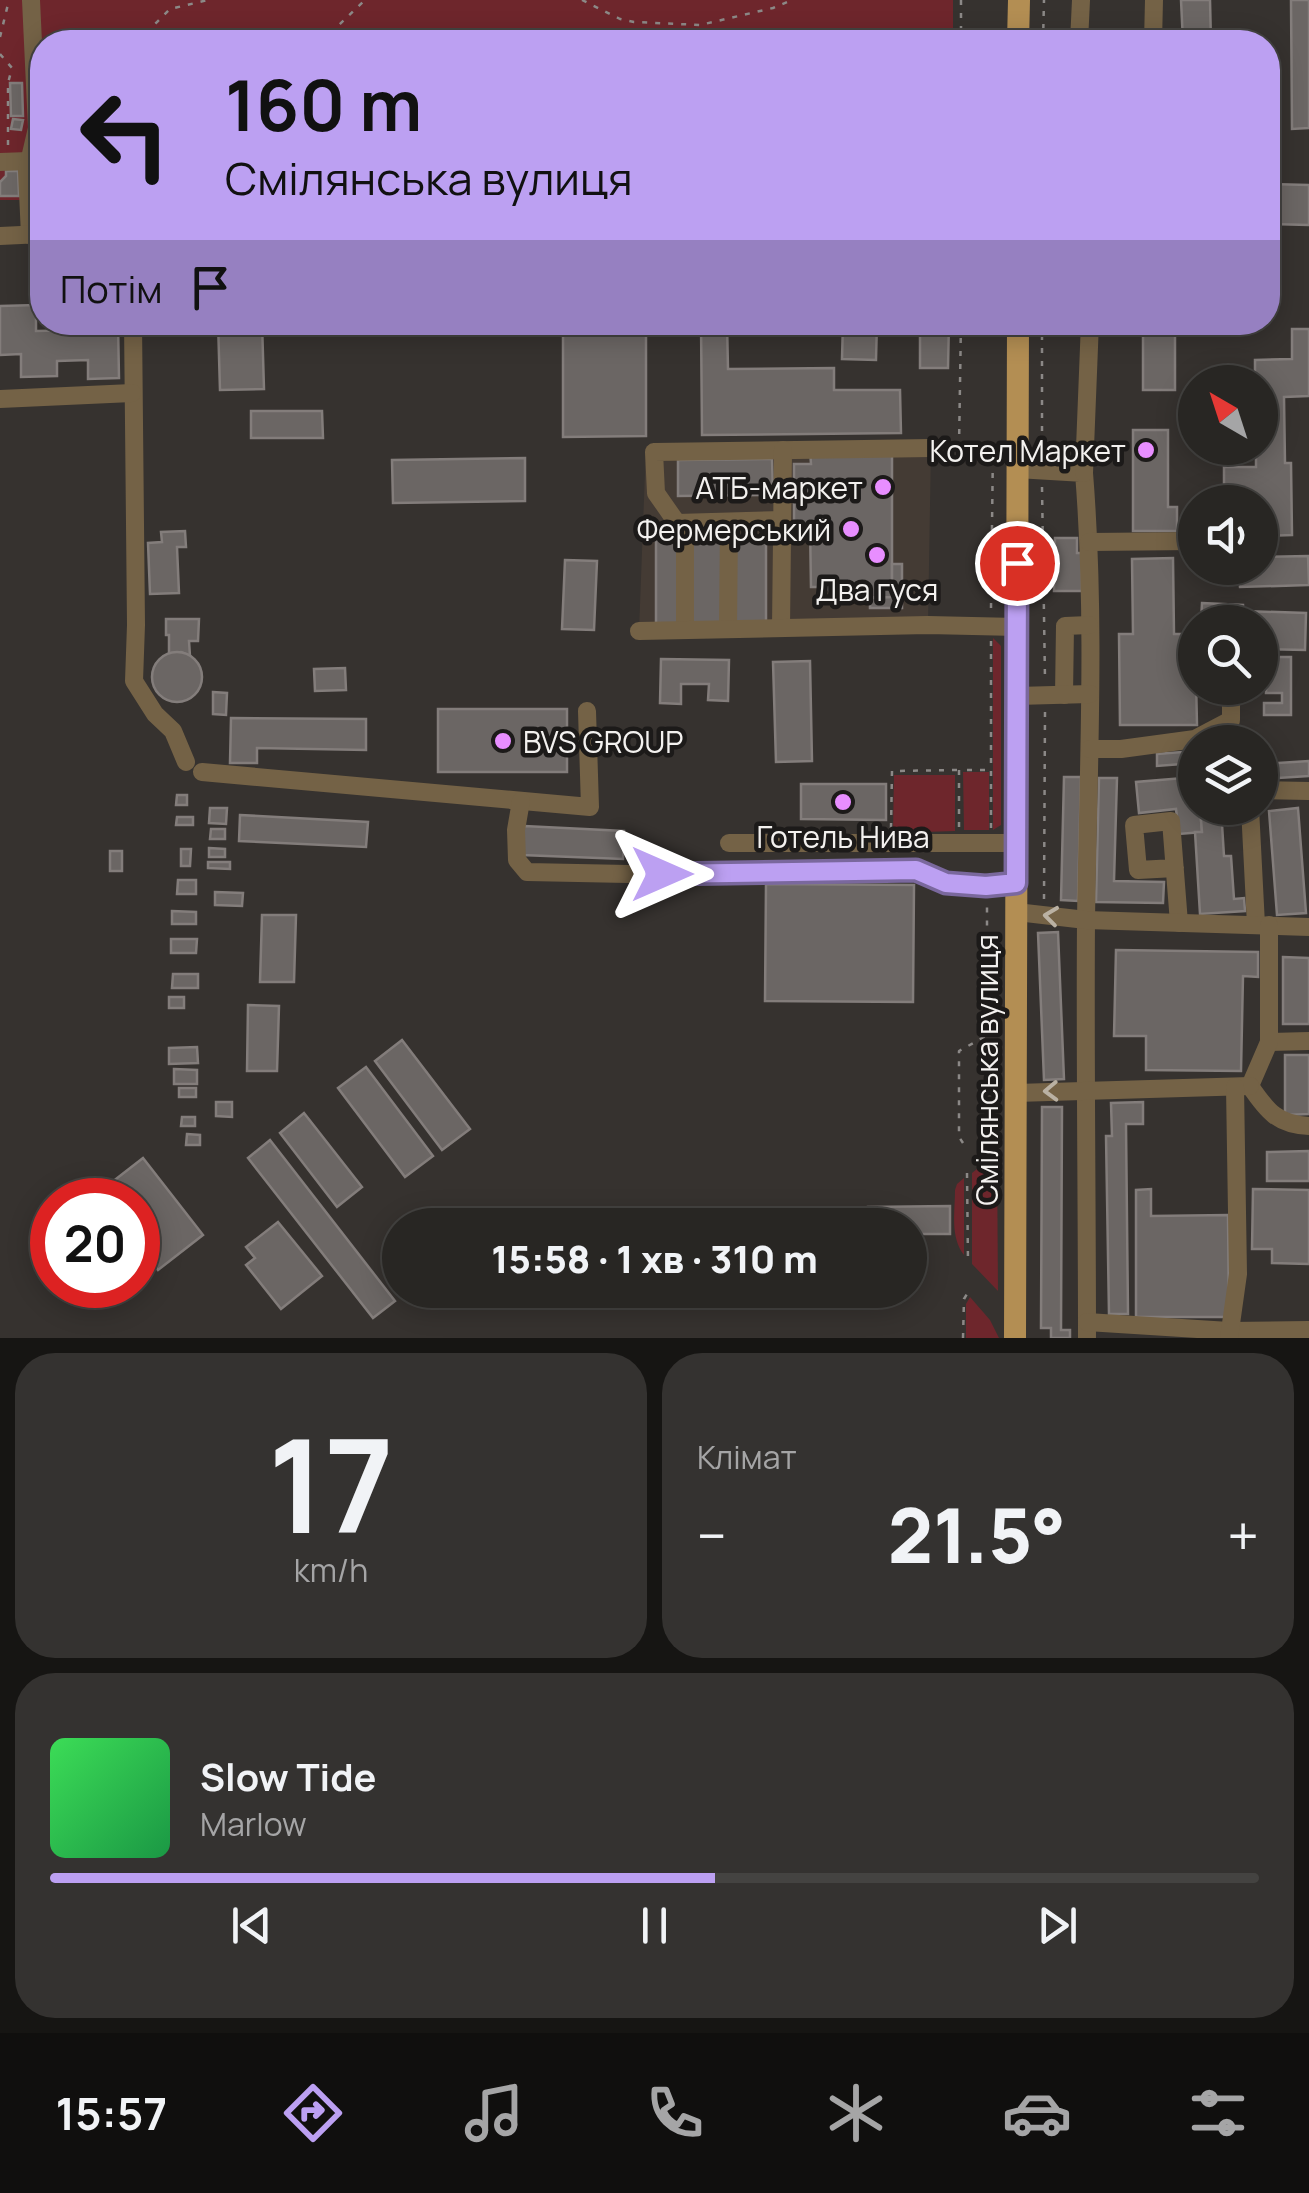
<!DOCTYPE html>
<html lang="uk">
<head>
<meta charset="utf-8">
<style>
	body { margin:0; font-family:Manrope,sans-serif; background:#343230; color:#f1f3f6; height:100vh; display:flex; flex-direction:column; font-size:38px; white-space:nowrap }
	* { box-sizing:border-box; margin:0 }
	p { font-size:32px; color:#a5a5a6 }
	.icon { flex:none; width:55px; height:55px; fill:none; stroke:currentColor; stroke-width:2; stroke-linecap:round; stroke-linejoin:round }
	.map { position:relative; height:1338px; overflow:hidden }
	.panel { display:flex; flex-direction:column; gap:15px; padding:15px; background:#161513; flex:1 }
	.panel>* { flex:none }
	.top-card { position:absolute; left:30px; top:30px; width:1250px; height:305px; border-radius:40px; box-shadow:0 5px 25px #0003,0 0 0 2px #444341; background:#bca0f2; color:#111; overflow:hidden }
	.needle { width:65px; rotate:321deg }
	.tools { position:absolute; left:1178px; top:365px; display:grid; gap:20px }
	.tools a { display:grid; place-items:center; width:100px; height:100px; border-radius:50%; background:#282623; box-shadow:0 5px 25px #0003,0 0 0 2px #444341; font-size:50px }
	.speed { position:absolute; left:30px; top:1178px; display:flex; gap:20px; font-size:50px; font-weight:700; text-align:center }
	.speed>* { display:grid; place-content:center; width:130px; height:130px; border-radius:50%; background:#282623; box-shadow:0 5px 25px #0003,0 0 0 2px #444341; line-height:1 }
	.speed .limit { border:15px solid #d22; background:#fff; color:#111 }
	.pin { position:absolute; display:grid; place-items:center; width:85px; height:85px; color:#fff; margin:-42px; border:5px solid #fff; border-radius:50%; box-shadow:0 2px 10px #0007 }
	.me { position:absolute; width:110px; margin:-55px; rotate:90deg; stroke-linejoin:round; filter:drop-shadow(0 0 8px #0008) }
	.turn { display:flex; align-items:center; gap:35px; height:210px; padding:0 30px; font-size:45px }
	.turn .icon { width:130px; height:130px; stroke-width:2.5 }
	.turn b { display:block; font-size:70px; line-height:85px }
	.then { display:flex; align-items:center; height:95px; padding:0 30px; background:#0003; gap:20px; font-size:38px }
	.big { font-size:75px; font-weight:800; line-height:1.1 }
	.panel .card { flex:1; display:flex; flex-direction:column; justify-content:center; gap:15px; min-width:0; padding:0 35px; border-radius:40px; background:#343230 }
	.panel .dial { align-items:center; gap:0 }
	.dial b { font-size:130px; line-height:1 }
	.song { display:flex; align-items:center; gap:30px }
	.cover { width:120px; height:120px; border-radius:15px; background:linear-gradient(135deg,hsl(130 70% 55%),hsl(140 70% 35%)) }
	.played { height:10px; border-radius:5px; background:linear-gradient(90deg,#bca0f2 55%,#444341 55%) }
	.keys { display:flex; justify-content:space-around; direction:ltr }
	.heat { display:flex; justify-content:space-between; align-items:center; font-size:55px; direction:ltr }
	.panel .tiles { flex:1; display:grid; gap:15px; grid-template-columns:1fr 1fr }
	.card:last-child { grid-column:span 2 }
	.trip { position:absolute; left:382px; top:1208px; width:545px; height:100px; border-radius:50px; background:#282623; box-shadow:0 5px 25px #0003,0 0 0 2px #444341; font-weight:800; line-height:100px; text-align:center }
	.tab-bar { display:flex; height:160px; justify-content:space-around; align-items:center; background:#100f0e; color:#a5a5a6 }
	.tab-bar .icon { width:70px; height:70px }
	.tab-bar .on { color:#bca0f2 }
	.tab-bar b { font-size:45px; color:#f1f3f6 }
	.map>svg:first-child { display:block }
</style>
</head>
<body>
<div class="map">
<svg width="1309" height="1338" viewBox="0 0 1309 1338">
	<rect width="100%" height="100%" fill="#36322f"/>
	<polygon fill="#443b34" points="646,446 783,450 931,448 928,625 639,631"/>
	<g fill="#6e262c">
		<polygon points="0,0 953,0 953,42 42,42 42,203 22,200 0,200"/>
		<polygon points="993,638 1001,646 1001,825 993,830"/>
		<polygon points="963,772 989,772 989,830 964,830"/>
		<polygon points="894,775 955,775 955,831 893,833"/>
		<polygon points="997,1153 998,1291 972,1264 972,1173"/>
		<path d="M964 1178V1255C950 1237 955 1212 955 1190L957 1184Z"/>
		<polygon points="970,1297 990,1320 999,1338 966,1338 966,1304"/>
	</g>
	<g fill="#6b6664" stroke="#837d7b" stroke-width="2.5">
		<polygon points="1181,0 1210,0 1211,42 1183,42"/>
		<polygon points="1291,0 1309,0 1309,128 1292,129"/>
		<polygon points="10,83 22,83 23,116 11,116"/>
		<polygon points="13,119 23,120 21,130 11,129"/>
		<polygon points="6,171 18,171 19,196 0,196 0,182 6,176"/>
		<polygon points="1268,184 1309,185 1309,225 1268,224"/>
		<polygon points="36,305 36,331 87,330 87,322 118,322 119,378 88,379 88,360 57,361 57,376 21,377 21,354 0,355 0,306"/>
		<polygon points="218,322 262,322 264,389 220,390"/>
		<polygon points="306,322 492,322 492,332 307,334"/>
		<polygon points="701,322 727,322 728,369 834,368 834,390 900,390 901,433 702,435"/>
		<polygon points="843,322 877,322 876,360 842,359"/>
		<polygon points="920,322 949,322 948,368 920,368"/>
		<polygon points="1143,322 1175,323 1175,390 1143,390"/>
		<polygon points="563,329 646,329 646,436 563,437"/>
		<polygon points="1292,329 1309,329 1309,396 1284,397 1285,463 1291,463 1292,535 1260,536 1258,496 1244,496 1244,502 1224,502 1224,467 1256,467 1256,448 1260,448 1260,382 1255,382 1255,360 1292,359"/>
		<polygon points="251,411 322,411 323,438 251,438"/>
		<polygon points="1133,430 1168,430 1168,507 1177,507 1177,531 1133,531"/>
		<polygon points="810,450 892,454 892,597 841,598 841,603 834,600 827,587 811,587 810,526 802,526 797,533 794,533 794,464 811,464"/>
		<polygon points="525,458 525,501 393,503 392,460"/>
		<polygon points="772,459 773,495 678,496 678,460"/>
		<rect x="691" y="527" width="31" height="96"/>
		<polygon points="185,531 186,547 177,547 179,593 150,594 148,543 162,542 161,532"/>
		<rect x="656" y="537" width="25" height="88"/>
		<polygon points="766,537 766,623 734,623 734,538"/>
		<polygon points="1055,538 1077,538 1077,553 1082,553 1082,591 1054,591"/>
		<polygon points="1308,556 1309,585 1240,587 1239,576 1214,577 1214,568 1260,568 1260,557"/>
		<polygon points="1173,558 1174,634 1195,634 1197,725 1120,725 1119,634 1133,634 1132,559"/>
		<polygon points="565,560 597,561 594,630 562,629"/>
		<polygon points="892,564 902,564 902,608 870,608 870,598 892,597"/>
		<polygon points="1202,603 1243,605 1243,611 1306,613 1305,650 1260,649 1260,622 1201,622"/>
		<polygon points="166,619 199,619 198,641 189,641 190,656 181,652 169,654 169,635 166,635"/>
		<circle cx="177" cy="677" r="25"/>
		<polygon points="1267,657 1291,657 1291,715 1264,715 1264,703 1282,703 1282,693 1266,693"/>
		<polygon points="661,659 729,660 728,701 708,700 709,684 681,684 681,704 660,703"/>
		<polygon points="810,661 812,761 776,762 773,662"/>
		<polygon points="345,668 346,690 315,691 314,669"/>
		<polygon points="213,692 227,693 226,715 213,714"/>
		<rect x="438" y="709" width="129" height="63"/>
		<polygon points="231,718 366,719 366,750 257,748 257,763 230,763"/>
		<polygon points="1250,738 1250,742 1201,742 1201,741"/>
		<polygon points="1195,751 1195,763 1157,766 1157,754"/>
		<polygon points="1309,761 1309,776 1260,779 1260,764"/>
		<polygon points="1064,777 1081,777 1078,901 1061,900"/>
		<polygon points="1195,777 1195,808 1200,808 1202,832 1179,834 1176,809 1139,813 1136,782"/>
		<polygon points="1099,778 1117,778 1114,881 1164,882 1163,903 1096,902"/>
		<polygon points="801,784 886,784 886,820 801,819"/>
		<polygon points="177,795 187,795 187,805 176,805"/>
		<polygon points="210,808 227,808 226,824 209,823"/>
		<polygon points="1200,808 1221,808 1224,856 1231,856 1234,899 1244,898 1245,911 1200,914 1195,832 1202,832"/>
		<polygon points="1298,808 1306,913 1277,915 1269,811"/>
		<polygon points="240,815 368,822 366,847 239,841"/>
		<polygon points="177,817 193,817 193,825 176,825"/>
		<polygon points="524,826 624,831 623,859 522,855"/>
		<polygon points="211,829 225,829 225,839 210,839"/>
		<polygon points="209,848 225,849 225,857 209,857"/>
		<polygon points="181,849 191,849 190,866 181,866"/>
		<rect x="110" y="851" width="12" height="20"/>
		<polygon points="208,862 230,862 230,869 208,868"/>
		<polygon points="178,880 196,880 196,894 177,894"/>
		<polygon points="766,884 914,885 913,1002 765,1001"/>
		<polygon points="215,892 243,893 242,906 215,905"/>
		<polygon points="172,911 196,912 196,924 172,924"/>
		<polygon points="262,915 296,915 294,982 260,982"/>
		<polygon points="1058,932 1064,1079 1044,1080 1038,933"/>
		<polygon points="171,939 197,939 196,953 171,953"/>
		<polygon points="1116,950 1258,952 1258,977 1243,976 1241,1071 1146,1070 1146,1036 1114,1036"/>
		<polygon points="1283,957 1309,958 1309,1024 1283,1024"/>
		<polygon points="173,974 198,974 198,988 172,988"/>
		<rect x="169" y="997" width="15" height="11"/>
		<polygon points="248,1005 279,1006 277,1071 247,1071"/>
		<polygon points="402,1040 470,1129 442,1150 375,1061"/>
		<polygon points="197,1047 198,1063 169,1064 169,1048"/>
		<polygon points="1285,1055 1309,1055 1309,1114 1285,1115"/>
		<polygon points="366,1067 433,1156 405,1177 338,1088"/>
		<polygon points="174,1069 197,1070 197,1084 174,1084"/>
		<rect x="179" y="1088" width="17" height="9"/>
		<polygon points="216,1102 232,1102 232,1117 216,1116"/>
		<polygon points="1143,1102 1143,1124 1126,1124 1128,1314 1109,1314 1106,1136 1112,1136 1111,1103"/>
		<polygon points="1042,1107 1062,1107 1061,1330 1070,1330 1070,1338 1051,1338 1051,1328 1041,1328"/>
		<polygon points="304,1113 362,1187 337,1207 280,1133"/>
		<polygon points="182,1117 195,1117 195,1126 181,1126"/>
		<polygon points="187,1134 200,1135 200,1145 186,1145"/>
		<polygon points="270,1140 395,1301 373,1318 248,1158"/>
		<polygon points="1309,1151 1309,1181 1267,1181 1267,1152"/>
		<polygon points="143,1158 203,1235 158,1270 138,1244 138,1200 104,1200 98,1193"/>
		<polygon points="1151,1189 1151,1216 1228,1215 1229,1317 1136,1317 1136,1190"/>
		<polygon points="1253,1189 1309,1190 1309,1264 1272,1263 1272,1249 1252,1249"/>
		<polygon points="950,1206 950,1234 910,1234 910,1225 868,1225 868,1207"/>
		<polygon points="278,1222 322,1276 281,1309 246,1265 255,1258 246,1247"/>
	</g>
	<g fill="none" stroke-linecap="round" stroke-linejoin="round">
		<g stroke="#8c8987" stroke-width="2.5" stroke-dasharray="5 8" stroke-linecap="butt">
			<polyline points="582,0 620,19 634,22 700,25 773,8 792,0"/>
			<polyline points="961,0 961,42"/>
			<polyline points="0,37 9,0"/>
			<polyline points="137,42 170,9 208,0"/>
			<polyline points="321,42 365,0"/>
			<polyline points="1043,42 1044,0"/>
			<polyline points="0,54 12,68 8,83 8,145"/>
			<polyline points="1042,322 1042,454"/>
			<polyline points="959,447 961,322"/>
			<polyline points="1042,487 1045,679"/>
			<polyline points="991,608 993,445"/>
			<polyline points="959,827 959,770 989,770"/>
			<polyline points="891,828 892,771 959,770"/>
			<polyline points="991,828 991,641"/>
			<polyline points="1044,899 1045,712"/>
			<polyline points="963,1143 959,1137 959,1051 984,1037 987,1030 987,901"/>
			<polyline points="967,1173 968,1262"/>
			<polyline points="963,1338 964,1299 967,1294"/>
		</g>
		<g stroke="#746246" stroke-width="18">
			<polyline points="1079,42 1081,0"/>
			<polyline points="1153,42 1154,0"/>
			<polyline points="0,162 28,161"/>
			<polyline points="30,235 27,171 37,128 31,0"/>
			<polyline points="0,236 42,234"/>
			<polyline points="133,322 136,625 134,681 155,714 173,731 186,762"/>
			<polyline points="0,399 132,393"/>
			<path d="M1017 469 1084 473C1096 622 1088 772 1086 921 1085 1060 1087 1199 1087 1338"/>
			<polyline points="1084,473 1090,322"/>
			<polyline points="782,520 677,523 656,493 654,452 931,448"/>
			<polyline points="1089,542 1195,541"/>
			<polyline points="781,628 783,450"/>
			<polyline points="728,629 729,522"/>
			<polyline points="685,630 685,523"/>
			<polyline points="639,631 928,625 1017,627"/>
			<polyline points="1064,695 1065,626 1089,625"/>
			<polyline points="1017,696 1090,694"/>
			<polyline points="1090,749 1121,749 1195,739 1231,720 1231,688"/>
			<polyline points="202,772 590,807 587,711"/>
			<polyline points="1260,790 1309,791"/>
			<polyline points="521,801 516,830 517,860 527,872 628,874 916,870 946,883 987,886 1016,883"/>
			<polyline points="1250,808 1256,925"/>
			<polyline points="729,843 1016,843"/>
			<polyline points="1175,868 1138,870 1134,825 1171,821 1179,923"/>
			<polyline points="1016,912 1086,920 1309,927"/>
			<polyline points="1269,1042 1309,1041"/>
			<polyline points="1250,1086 1269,1042 1269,925"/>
			<path d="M1250 1086C1267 1111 1278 1125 1309 1126"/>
			<polyline points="1016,1093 1250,1086"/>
			<polyline points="1087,1322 1229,1331 1309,1330"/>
			<polyline points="1229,1338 1238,1274 1235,1087"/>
		</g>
		<g stroke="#b38e53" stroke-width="22">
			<polyline points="1018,42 1019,0"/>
			<polyline points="1015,1338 1018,322"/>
		</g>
	</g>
	<defs><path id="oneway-chevron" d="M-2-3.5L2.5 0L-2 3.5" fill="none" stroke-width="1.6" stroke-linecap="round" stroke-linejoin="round" transform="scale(2.5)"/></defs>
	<g stroke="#bab1a3">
		<use href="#oneway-chevron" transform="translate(1051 916) rotate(-173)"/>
		<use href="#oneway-chevron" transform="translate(1051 1091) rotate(178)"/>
	</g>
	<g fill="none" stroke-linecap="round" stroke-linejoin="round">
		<g stroke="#7a689d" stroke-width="25">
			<polyline id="route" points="662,874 916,870 946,883 986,886 1016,883 1017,563"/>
		</g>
		<use href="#route" stroke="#bca0f2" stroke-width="18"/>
	</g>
	<g fill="#e88eff" stroke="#1c1a19" stroke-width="4">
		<circle cx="1146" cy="450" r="10"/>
		<circle cx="883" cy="487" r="10"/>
		<circle cx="851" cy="529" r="10"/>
		<circle cx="877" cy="555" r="10"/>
		<circle cx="503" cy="741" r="10"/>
		<circle cx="843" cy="802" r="10"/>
	</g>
	<g text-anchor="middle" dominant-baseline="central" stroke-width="9" stroke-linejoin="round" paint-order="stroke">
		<g font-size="30" fill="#f3f1ef" stroke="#1c1a19" text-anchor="end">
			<text x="1126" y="450">Котел Маркет</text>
			<text x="863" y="487">АТБ-маркет</text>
			<text x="831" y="529">Фермерський</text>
			<text x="877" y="589" text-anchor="middle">Два гуся</text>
			<text x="523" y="741" text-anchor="start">BVS GROUP</text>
			<text x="843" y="836" text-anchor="middle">Готель Нива</text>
		</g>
		<g font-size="30" fill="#f3f1ef" stroke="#1c1a19">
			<text transform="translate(986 1070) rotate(-90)">Смілянська вулиця</text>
		</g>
	</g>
</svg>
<div class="tools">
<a><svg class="needle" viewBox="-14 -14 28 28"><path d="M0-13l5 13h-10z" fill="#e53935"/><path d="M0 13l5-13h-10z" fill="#a5a5a6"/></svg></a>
<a><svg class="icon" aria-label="sound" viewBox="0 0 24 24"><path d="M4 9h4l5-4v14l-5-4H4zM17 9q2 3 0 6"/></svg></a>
<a><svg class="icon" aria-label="search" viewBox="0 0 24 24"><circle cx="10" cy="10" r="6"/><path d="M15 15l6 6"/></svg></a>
<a><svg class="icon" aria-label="layers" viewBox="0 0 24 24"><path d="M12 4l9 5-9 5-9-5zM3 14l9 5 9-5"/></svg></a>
</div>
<div class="speed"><div class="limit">20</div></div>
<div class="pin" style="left:1017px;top:563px;background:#d93025"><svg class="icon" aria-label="arrive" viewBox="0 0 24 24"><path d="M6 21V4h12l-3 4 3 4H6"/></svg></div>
<svg class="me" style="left:662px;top:874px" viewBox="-20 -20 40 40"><path d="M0-17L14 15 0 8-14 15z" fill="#bca0f2" stroke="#fff" stroke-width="4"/></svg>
<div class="trip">15:58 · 1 хв · 310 m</div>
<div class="top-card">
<div class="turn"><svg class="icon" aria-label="left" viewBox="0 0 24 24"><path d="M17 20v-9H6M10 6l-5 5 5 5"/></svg><div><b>160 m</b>Смілянська вулиця</div></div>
<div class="then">Потім<svg class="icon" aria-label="arrive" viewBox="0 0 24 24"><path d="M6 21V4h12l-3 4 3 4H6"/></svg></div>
</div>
</div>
<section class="panel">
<div class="tiles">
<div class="card dial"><b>17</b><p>km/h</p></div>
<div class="card"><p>Клімат</p>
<div class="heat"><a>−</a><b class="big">21.5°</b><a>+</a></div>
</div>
<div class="card">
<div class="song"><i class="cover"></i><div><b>Slow Tide</b><p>Marlow</p></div></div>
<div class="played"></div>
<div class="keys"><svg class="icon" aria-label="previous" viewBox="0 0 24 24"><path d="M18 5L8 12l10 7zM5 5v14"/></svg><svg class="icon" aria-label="pause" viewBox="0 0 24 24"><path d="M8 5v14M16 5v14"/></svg><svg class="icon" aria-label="next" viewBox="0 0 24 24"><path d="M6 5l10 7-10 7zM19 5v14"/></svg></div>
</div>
</div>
</section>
<nav class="tab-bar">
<b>15:57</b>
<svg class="icon on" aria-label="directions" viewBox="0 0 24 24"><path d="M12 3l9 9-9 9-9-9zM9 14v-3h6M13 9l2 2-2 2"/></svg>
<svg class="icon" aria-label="music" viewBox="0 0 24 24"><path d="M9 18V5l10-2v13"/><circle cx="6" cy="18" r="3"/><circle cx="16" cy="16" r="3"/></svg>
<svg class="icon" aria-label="phone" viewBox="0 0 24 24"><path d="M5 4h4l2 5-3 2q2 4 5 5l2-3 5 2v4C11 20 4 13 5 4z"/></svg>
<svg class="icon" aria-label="climate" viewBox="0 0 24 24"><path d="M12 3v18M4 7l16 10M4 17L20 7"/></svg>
<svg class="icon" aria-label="car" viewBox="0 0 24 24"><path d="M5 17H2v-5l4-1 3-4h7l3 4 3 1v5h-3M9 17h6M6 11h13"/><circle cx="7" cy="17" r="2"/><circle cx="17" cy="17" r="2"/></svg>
<svg class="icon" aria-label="filters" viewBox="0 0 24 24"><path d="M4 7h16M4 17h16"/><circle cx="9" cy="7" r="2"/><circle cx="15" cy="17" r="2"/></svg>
</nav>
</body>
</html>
